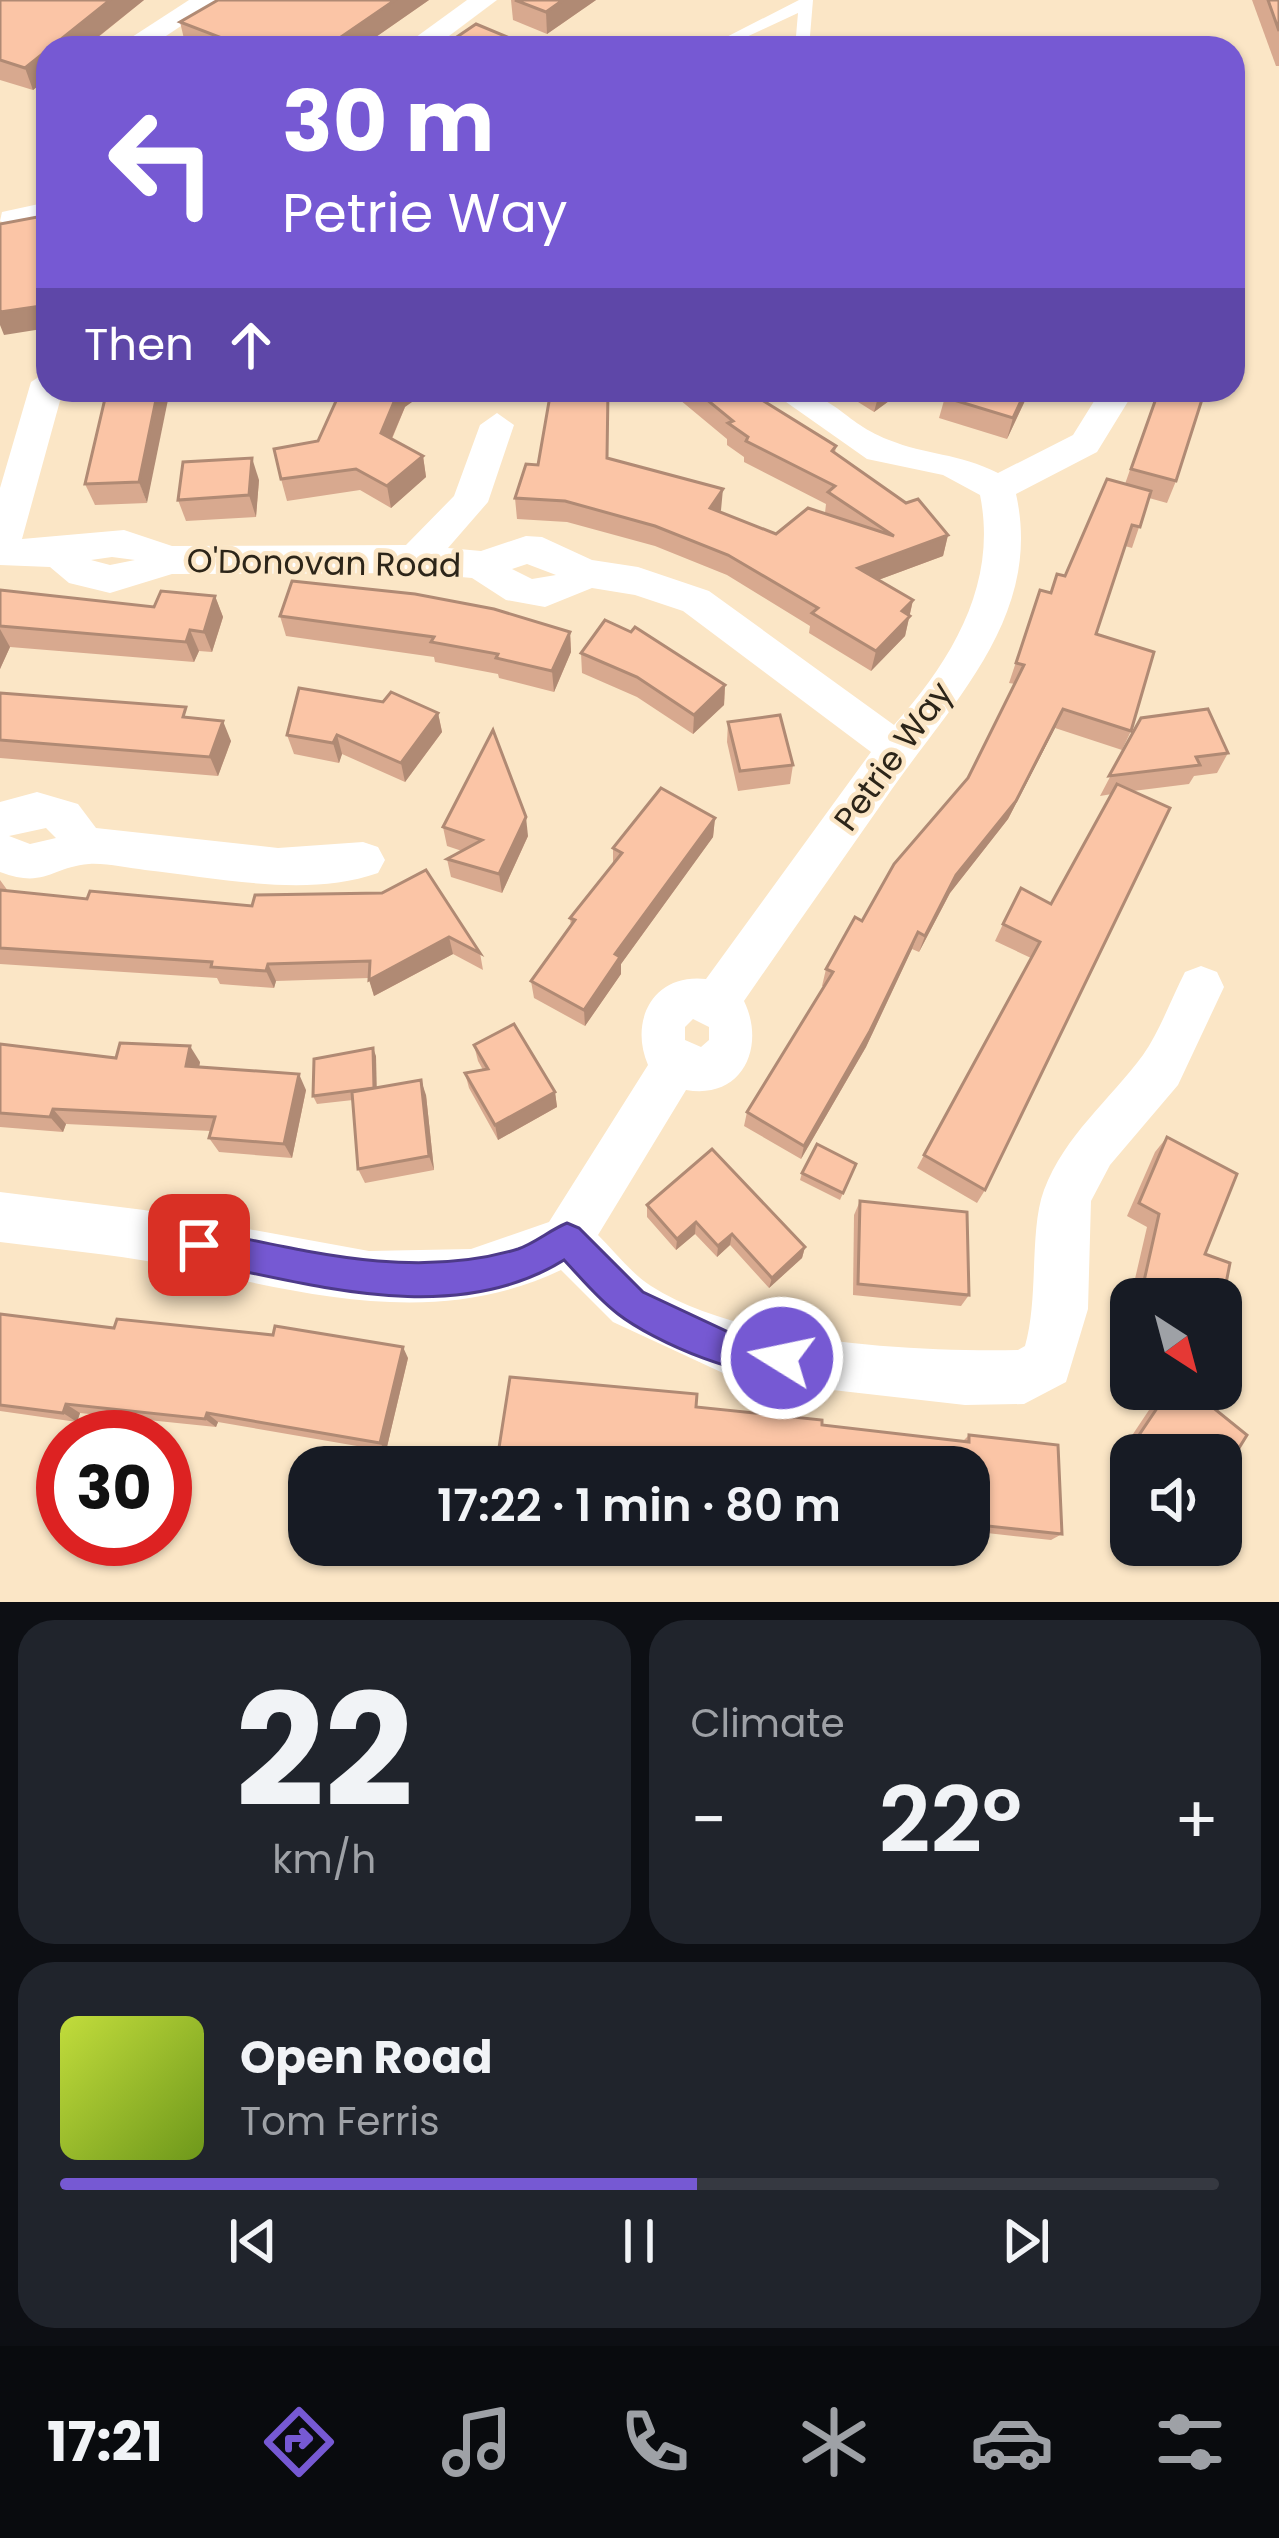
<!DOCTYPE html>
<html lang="en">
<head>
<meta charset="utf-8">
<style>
	body { margin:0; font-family:Poppins,sans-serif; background:#20242c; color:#f1f3f6; height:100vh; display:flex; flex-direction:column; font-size:45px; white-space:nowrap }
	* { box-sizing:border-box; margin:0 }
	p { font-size:39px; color:#9ea1a6 }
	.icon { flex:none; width:66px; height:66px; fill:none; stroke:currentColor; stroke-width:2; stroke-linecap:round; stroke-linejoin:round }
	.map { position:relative; height:1602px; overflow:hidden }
	.panel { display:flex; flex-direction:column; gap:18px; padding:18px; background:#0d0f14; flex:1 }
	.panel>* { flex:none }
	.top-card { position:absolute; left:36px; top:36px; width:1209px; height:366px; border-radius:36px; box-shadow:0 3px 9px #0004; background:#7659d3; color:#fff; overflow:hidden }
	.needle { width:78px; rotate:144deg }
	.controls { position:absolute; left:1110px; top:1278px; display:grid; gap:24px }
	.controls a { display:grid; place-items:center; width:132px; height:132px; border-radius:24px; background:#171b24; box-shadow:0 3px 9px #0004; font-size:60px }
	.speed { position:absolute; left:36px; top:1410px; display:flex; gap:24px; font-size:60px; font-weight:700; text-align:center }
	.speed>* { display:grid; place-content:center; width:156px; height:156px; border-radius:50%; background:#171b24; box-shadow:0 3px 9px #0004; line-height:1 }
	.speed .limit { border:18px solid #d22; background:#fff; color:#111 }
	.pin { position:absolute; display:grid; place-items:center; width:102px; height:102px; color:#fff; margin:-51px; border-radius:24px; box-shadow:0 6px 18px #0006 }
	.me { position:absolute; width:132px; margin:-66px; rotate:280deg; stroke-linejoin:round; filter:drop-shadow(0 0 9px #0008) }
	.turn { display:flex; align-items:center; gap:42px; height:252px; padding:0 48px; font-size:54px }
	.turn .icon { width:156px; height:156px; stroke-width:2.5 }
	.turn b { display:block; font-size:84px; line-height:102px }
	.then { display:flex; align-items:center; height:114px; padding:0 48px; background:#0003; gap:24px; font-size:45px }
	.big { font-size:90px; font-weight:600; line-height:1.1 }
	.panel .tile { flex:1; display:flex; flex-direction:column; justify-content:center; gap:18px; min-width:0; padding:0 42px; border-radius:36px; background:#20242c }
	.panel .dial { align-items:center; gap:0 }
	.dial b { font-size:156px; line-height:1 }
	.song { display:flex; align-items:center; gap:36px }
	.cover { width:144px; height:144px; border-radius:18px; background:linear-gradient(135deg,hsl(70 70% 55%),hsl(80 70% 35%)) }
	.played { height:12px; border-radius:6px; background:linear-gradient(90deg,#7659d3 55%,#363941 55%) }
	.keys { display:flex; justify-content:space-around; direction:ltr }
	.heat { display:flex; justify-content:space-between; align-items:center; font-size:66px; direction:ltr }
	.panel .tiles { flex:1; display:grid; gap:18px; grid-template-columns:1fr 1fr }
	.tile:last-child { grid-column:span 2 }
	.trip { position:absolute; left:288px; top:1446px; width:702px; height:120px; border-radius:36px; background:#171b24; box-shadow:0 3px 9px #0004; font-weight:600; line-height:120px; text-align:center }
	.tabs { display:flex; height:192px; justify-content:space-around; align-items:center; background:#090b0e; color:#9ea1a6 }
	.tabs .icon { width:84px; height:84px }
	.tabs .selected { color:#7659d3 }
	.tabs b { font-size:54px; color:#f1f3f6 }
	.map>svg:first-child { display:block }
</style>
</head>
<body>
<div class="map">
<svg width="1279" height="1602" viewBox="0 0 1279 1602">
	<rect width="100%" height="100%" fill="#fbe6c6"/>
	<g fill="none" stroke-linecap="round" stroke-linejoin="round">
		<polygon fill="#fff" fill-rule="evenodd" points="799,0 813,0 809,48 795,48 798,13 723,48 705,48"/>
		<g fill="#fff" fill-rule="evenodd">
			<polygon points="189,0 220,0 148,48 115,48"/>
			<polygon points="467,0 497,0 433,48 401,48"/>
			<polygon points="48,202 48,220 13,227 0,221 2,212"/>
			<path d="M48 371V390H63L22 539 124 530 172 546 406 545 454 496 480 425 497 413 514 425 488 502 448 548 481 551 526 536 542 537 592 560 638 567 709 591 894 725C952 660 998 584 980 495L943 475 867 459 769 390C840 390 834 418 889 440 926 455 958 453 998 473L1073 435 1101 390H1135L1097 452 1016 494C1043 614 955 699 892 789 843 859 793 930 744 1001 766 1046 743 1100 686 1090L598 1235C615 1252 632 1274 651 1286 740 1343 913 1352 1018 1350L1025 1346C1039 1297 1029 1230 1044 1190 1065 1135 1109 1101 1143 1055 1160 1031 1171 999 1185 972L1201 966 1217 972 1224 987 1178 1085 1110 1165 1091 1201 1088 1309 1066 1382 1024 1404 965 1405 736 1379 613 1322 561 1270C431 1332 298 1291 164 1264 110 1254 55 1249 0 1242V1192L144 1210 369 1251 471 1249 549 1222 648 1065C629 1021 653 973 706 979L871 752 683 611 635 595 592 588 545 607 506 600 472 578 415 573 172 574 110 593 69 583 50 567 0 565V488L31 382ZM112 557 135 560 110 565 91 560ZM527 564 556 575 532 579 512 569ZM693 1019 709 1027V1040L701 1047 685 1040V1027Z"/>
			<path d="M37 792 78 804 96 828 278 848 363 842 378 847 385 860 378 873C307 898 219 878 145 870 128 868 107 863 89 864 51 867 45 889 0 872V802ZM46 828 56 838 30 844 9 836Z"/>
		</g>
	</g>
	<g fill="#d8a98f">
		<polygon points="0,0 144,0 33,90 0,80"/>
		<polygon points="429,0 360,48 187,48 194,46 185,43 180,22"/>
		<polygon points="511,0 596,0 547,34 513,20"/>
		<polygon points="1252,0 1279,0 1279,66 1276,66"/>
		<polygon points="107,390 147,503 95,505 85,484"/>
		<polygon points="668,390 746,390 836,446 835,453 948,535 943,556 878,580 913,600 905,636 871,671 809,633 810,626 727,575 655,546 567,522 517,519 515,498 538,465 608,458 721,510 720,512 776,534 829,515 825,513 826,504 744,462 744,457 727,445 727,439"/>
		<polygon points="839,390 904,390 874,412"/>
		<polygon points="947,390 1030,390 1007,439 939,418"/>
		<polygon points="1158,390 1176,481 1167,503 1149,498 1132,548 1125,546 1096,634 1131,731 1122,750 1055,728 1008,819 950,893 919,952 912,949 866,1047 801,1159 744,1126 747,1112 824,986 822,986 826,969 968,778 1015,684 1009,683 1040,590 1050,593 1065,576 1125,484"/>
		<polygon points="405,407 392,439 423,456 426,477 391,508 360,490 287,501 281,479 318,441"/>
		<polygon points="259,480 256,517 186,521 178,500"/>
		<polygon points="0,590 154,607 215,596 223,617 212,652 199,651 194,662 10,647 0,669"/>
		<polygon points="280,616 570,632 571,652 554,692 499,678 498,674 435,662 434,657 286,636"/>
		<polygon points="581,653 725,685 724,705 693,734 637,697 582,673"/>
		<polygon points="0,693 191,718 231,741 218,776 0,758"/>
		<polygon points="438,713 442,732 405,782 342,754 339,763 294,754 287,735"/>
		<polygon points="1141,718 1228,753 1217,773 1194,776 1189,784 1133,791 985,1190 977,1203 917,1168 1031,958 995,941 1003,924 1051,904 1112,794 1100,796"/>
		<polygon points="728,722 793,765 790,784 738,791 727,742"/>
		<polygon points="715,818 713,837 621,964 621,974 585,1026 534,998 531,981 571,926 570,918 613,863 613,848"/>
		<polygon points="443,827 528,836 502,893 451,877 447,859 462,851 447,846"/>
		<polygon points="0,880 8,891 87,899 252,906 382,893 480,953 483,970 453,954 374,996 369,978 276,981 274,988 220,984 217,978 0,964"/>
		<polygon points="0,1044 116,1058 200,1062 199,1067 306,1090 292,1158 219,1152 209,1138 211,1131 66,1124 63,1132 0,1127"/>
		<polygon points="474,1045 555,1092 557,1107 498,1140 469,1088 465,1073 483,1070 478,1061"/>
		<polygon points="376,1056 376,1088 426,1095 434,1170 365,1183 358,1169 353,1100 317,1104 313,1096"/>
		<polygon points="1167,1137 1221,1299 1131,1299 1131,1324 1125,1322 1147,1227 1127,1216 1155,1152"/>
		<polygon points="856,1164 840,1200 800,1180 802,1173"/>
		<polygon points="860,1201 969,1295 961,1306 853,1295 854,1215"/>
		<polygon points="647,1205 805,1247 802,1258 769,1288 730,1245 717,1257 695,1234 676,1250 647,1217"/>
		<polygon points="0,1314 114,1328 408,1358 386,1451 218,1422 216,1427 80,1413 77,1422 0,1411"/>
		<polygon points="1163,1389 1190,1389 1221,1455 1131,1455 1131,1466 1119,1455"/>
		<polygon points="696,1407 822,1425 962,1442 969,1435 1062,1534 1051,1540 969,1531 969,1467"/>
	</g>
	<g fill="#b08a74">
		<polygon points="110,0 144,0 84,48 50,48"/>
		<polygon points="395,0 429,0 360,48 325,48"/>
		<polygon points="563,0 596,0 547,34 546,12"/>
		<polygon points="512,39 513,48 499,48"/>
		<polygon points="48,49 48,78 33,90 25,68"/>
		<polygon points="48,305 48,328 4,335 0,325 0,312"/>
		<polygon points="158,390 170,390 147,503 139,482"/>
		<polygon points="399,390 429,390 405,407 385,454 381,433"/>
		<polygon points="880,390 904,390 874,412"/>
		<polygon points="1026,390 1030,390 1007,439 1013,418"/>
		<polygon points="423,456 426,477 391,508 387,486"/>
		<polygon points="252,458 259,480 256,517 249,495"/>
		<polygon points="723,489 721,510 709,529 710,508"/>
		<polygon points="948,535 943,556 854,589 858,568"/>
		<polygon points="215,596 223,617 212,652 204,632"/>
		<polygon points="913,600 905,636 871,671 876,651 902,611"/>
		<polygon points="0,629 10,647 0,669"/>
		<polygon points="190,630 199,651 194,662 186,642"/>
		<polygon points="570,632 571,652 554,692 552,671"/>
		<polygon points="725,685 724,705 693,734 694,715"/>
		<polygon points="1063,709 1055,728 1008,819 950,893 919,952 925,936 956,875"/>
		<polygon points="438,713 442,732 405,782 401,763"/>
		<polygon points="223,721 231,741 218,776 210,757"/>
		<polygon points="337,735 342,754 339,763 333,743"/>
		<polygon points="526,817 528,836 502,893 499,874"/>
		<polygon points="715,818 713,837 621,964 621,974 585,1026 584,1010 615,954"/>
		<polygon points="918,932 912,949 866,1047 801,1159 804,1146"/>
		<polygon points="449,937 453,954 374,996 369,980"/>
		<polygon points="268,964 276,981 274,988 266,971"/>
		<polygon points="190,1046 200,1062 196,1082 186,1066"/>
		<polygon points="373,1048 376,1056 377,1097 374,1089"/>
		<polygon points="299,1074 306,1090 292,1158 284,1144"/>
		<polygon points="421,1080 426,1095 434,1170 429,1156"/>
		<polygon points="555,1092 557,1107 498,1140 495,1125"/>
		<polygon points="53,1109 66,1124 63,1132 50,1117"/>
		<polygon points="696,1222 695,1234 676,1250 677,1239"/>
		<polygon points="732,1234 730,1245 717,1257 718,1246"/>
		<polygon points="805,1247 802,1258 769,1288 772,1278"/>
		<polygon points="403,1347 408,1358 386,1451 380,1443"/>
		<polygon points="66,1404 80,1413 77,1422 63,1413"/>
		<polygon points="207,1413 218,1422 216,1427 205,1419"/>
	</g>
	<g fill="#fbc5a6" stroke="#b08a74" stroke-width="3">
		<polygon points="0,0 110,0 25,68 0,60"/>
		<polygon points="218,0 395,0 325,48 187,48 222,38 180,22"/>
		<polygon points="515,0 563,0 546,12"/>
		<polygon points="1268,0 1279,0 1279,31"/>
		<polygon points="476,24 512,39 499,48 454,48 445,45"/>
		<polygon points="48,215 48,305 0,312 0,224"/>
		<polygon points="107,390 158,390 139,482 85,484"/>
		<polygon points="341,390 399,390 381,433 423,456 387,486 356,469 281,479 274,449 318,441"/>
		<polygon points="551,390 608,390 607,458 723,489 710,508 776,534 808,508 894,536 828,492 835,486 746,441 748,437 728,423 733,421 695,390 746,390 836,446 832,451 906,503 918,499 948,535 858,568 913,600 902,611 910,616 876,651 812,613 818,608 728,555 655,526 565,501 515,498 526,464 538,465"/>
		<polygon points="947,390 1026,390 1013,418 944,397"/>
		<polygon points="1159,390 1205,390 1176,481 1131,469"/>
		<polygon points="252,458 249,495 178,500 183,462"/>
		<polygon points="1107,479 1151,491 1140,527 1132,525 1096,634 1154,652 1131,731 1063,709 1016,801 956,875 925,936 918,932 870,1031 804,1146 747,1112 833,972 826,969 855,917 862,921 894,864 968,778 1024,665 1016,663 1040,590 1051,593 1057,574 1065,576"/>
		<polygon points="292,581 415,594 494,609 570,632 552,671 496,658 498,654 431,642 434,637 280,616"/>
		<polygon points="0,590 154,607 161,591 215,596 204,632 190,630 186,642 0,626"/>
		<polygon points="605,620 631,632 635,627 725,685 694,715 637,677 581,653"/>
		<polygon points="299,688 383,702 391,692 438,713 401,763 337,735 333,743 287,735"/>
		<polygon points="0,693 186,707 183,717 223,721 210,757 0,740"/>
		<polygon points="1208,709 1228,753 1196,757 1200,765 1109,776 1141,718"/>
		<polygon points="780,715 793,765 740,771 728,722"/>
		<polygon points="493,730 526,817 499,874 447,859 482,840 443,827"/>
		<polygon points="1117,784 1170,808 985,1190 924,1155 1040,942 1003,924 1021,888 1051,904"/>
		<polygon points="661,788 715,818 615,954 620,957 584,1010 531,981 575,920 570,918 622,853 613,848"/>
		<polygon points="426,870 480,953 449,937 369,980 370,961 268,964 266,971 211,967 212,962 0,948 0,890 87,899 90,891 252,906 255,895 382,893"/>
		<polygon points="514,1024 555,1092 495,1125 465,1073 488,1069 474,1045"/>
		<polygon points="120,1043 190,1046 186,1066 299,1074 284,1144 209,1138 215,1117 53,1109 50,1117 0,1113 0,1044 116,1058"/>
		<polygon points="373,1048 374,1088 313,1096 314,1059"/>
		<polygon points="421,1080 429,1156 358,1169 352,1092"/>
		<polygon points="1167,1137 1237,1174 1205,1254 1230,1263 1221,1309 1221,1299 1140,1299 1159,1214 1139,1203"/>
		<polygon points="817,1144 856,1164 843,1193 802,1173"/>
		<polygon points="712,1149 805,1247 772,1278 732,1234 718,1246 696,1222 677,1239 647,1205"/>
		<polygon points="860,1201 967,1212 969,1295 858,1284"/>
		<polygon points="0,1314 114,1328 117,1319 273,1335 275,1326 403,1347 380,1443 207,1413 205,1419 66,1404 63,1413 0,1405"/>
		<polygon points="510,1377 697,1394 696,1407 822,1420 822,1425 969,1442 969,1435 1058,1445 1062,1534 969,1524 969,1467 496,1467"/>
		<polygon points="1170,1389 1190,1389 1247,1435 1221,1477 1221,1455 1141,1455 1131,1447"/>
	</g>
	<path fill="#7659d3" stroke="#4d3a89" stroke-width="3" d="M567 1223 579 1228 643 1292 737 1336 794 1346 799 1358 794 1370C754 1387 651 1340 618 1314 598 1299 581 1278 564 1260 455 1328 315 1285 199 1262L187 1257 182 1245 187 1234 199 1229C303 1250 413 1281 518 1249 535 1243 550 1230 567 1223Z"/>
	<g text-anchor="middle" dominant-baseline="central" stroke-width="9" stroke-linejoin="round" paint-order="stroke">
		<g font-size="33" fill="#2c2519" stroke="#fbe6c6">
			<text transform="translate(324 563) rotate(1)">O'Donovan Road</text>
			<text transform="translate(893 756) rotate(-54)">Petrie Way</text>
		</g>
	</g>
</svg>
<div class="controls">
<a><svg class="needle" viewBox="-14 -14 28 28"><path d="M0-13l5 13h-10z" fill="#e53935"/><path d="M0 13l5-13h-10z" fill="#9ea1a6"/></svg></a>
<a><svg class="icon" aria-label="sound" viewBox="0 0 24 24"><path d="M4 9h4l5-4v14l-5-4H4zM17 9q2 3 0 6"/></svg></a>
</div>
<div class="speed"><div class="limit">30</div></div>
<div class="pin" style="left:199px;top:1245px;background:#d93025"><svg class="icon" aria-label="arrive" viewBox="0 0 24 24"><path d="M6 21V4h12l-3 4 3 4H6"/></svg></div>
<svg class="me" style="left:782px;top:1358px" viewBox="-20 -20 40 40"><circle r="17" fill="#7659d3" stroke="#fff" stroke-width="3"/><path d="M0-11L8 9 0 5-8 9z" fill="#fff"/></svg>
<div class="trip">17:22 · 1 min · 80 m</div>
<div class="top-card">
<div class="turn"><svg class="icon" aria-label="left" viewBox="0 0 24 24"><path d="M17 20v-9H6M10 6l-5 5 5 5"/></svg><div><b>30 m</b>Petrie Way</div></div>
<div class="then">Then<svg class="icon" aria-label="ahead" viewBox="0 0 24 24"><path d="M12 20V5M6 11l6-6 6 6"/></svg></div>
</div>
</div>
<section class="panel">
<div class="tiles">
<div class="tile dial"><b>22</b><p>km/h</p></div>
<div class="tile"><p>Climate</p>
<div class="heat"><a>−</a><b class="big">22°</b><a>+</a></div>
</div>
<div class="tile">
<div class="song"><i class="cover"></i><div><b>Open Road</b><p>Tom Ferris</p></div></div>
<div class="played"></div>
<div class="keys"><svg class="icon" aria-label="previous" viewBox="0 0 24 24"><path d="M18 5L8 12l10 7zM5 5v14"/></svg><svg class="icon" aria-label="pause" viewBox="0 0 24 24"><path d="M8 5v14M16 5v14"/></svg><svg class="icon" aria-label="next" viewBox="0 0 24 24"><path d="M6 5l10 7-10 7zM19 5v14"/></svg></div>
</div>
</div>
</section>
<nav class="tabs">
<b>17:21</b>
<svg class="icon selected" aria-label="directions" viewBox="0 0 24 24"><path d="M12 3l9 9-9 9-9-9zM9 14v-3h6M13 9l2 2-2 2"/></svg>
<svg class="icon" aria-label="music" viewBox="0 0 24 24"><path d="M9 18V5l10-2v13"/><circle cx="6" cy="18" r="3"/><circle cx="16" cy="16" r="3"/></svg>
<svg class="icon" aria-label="phone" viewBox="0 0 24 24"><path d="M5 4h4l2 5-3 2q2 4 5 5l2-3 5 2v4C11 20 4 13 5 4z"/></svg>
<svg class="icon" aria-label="climate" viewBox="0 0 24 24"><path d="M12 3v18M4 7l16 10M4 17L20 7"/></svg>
<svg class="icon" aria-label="car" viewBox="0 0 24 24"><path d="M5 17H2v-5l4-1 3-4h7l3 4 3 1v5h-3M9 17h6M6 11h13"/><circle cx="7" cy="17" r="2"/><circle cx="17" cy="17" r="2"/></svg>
<svg class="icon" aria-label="filters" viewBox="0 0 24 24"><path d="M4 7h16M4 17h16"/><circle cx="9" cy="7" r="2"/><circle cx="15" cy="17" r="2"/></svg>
</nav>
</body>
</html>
